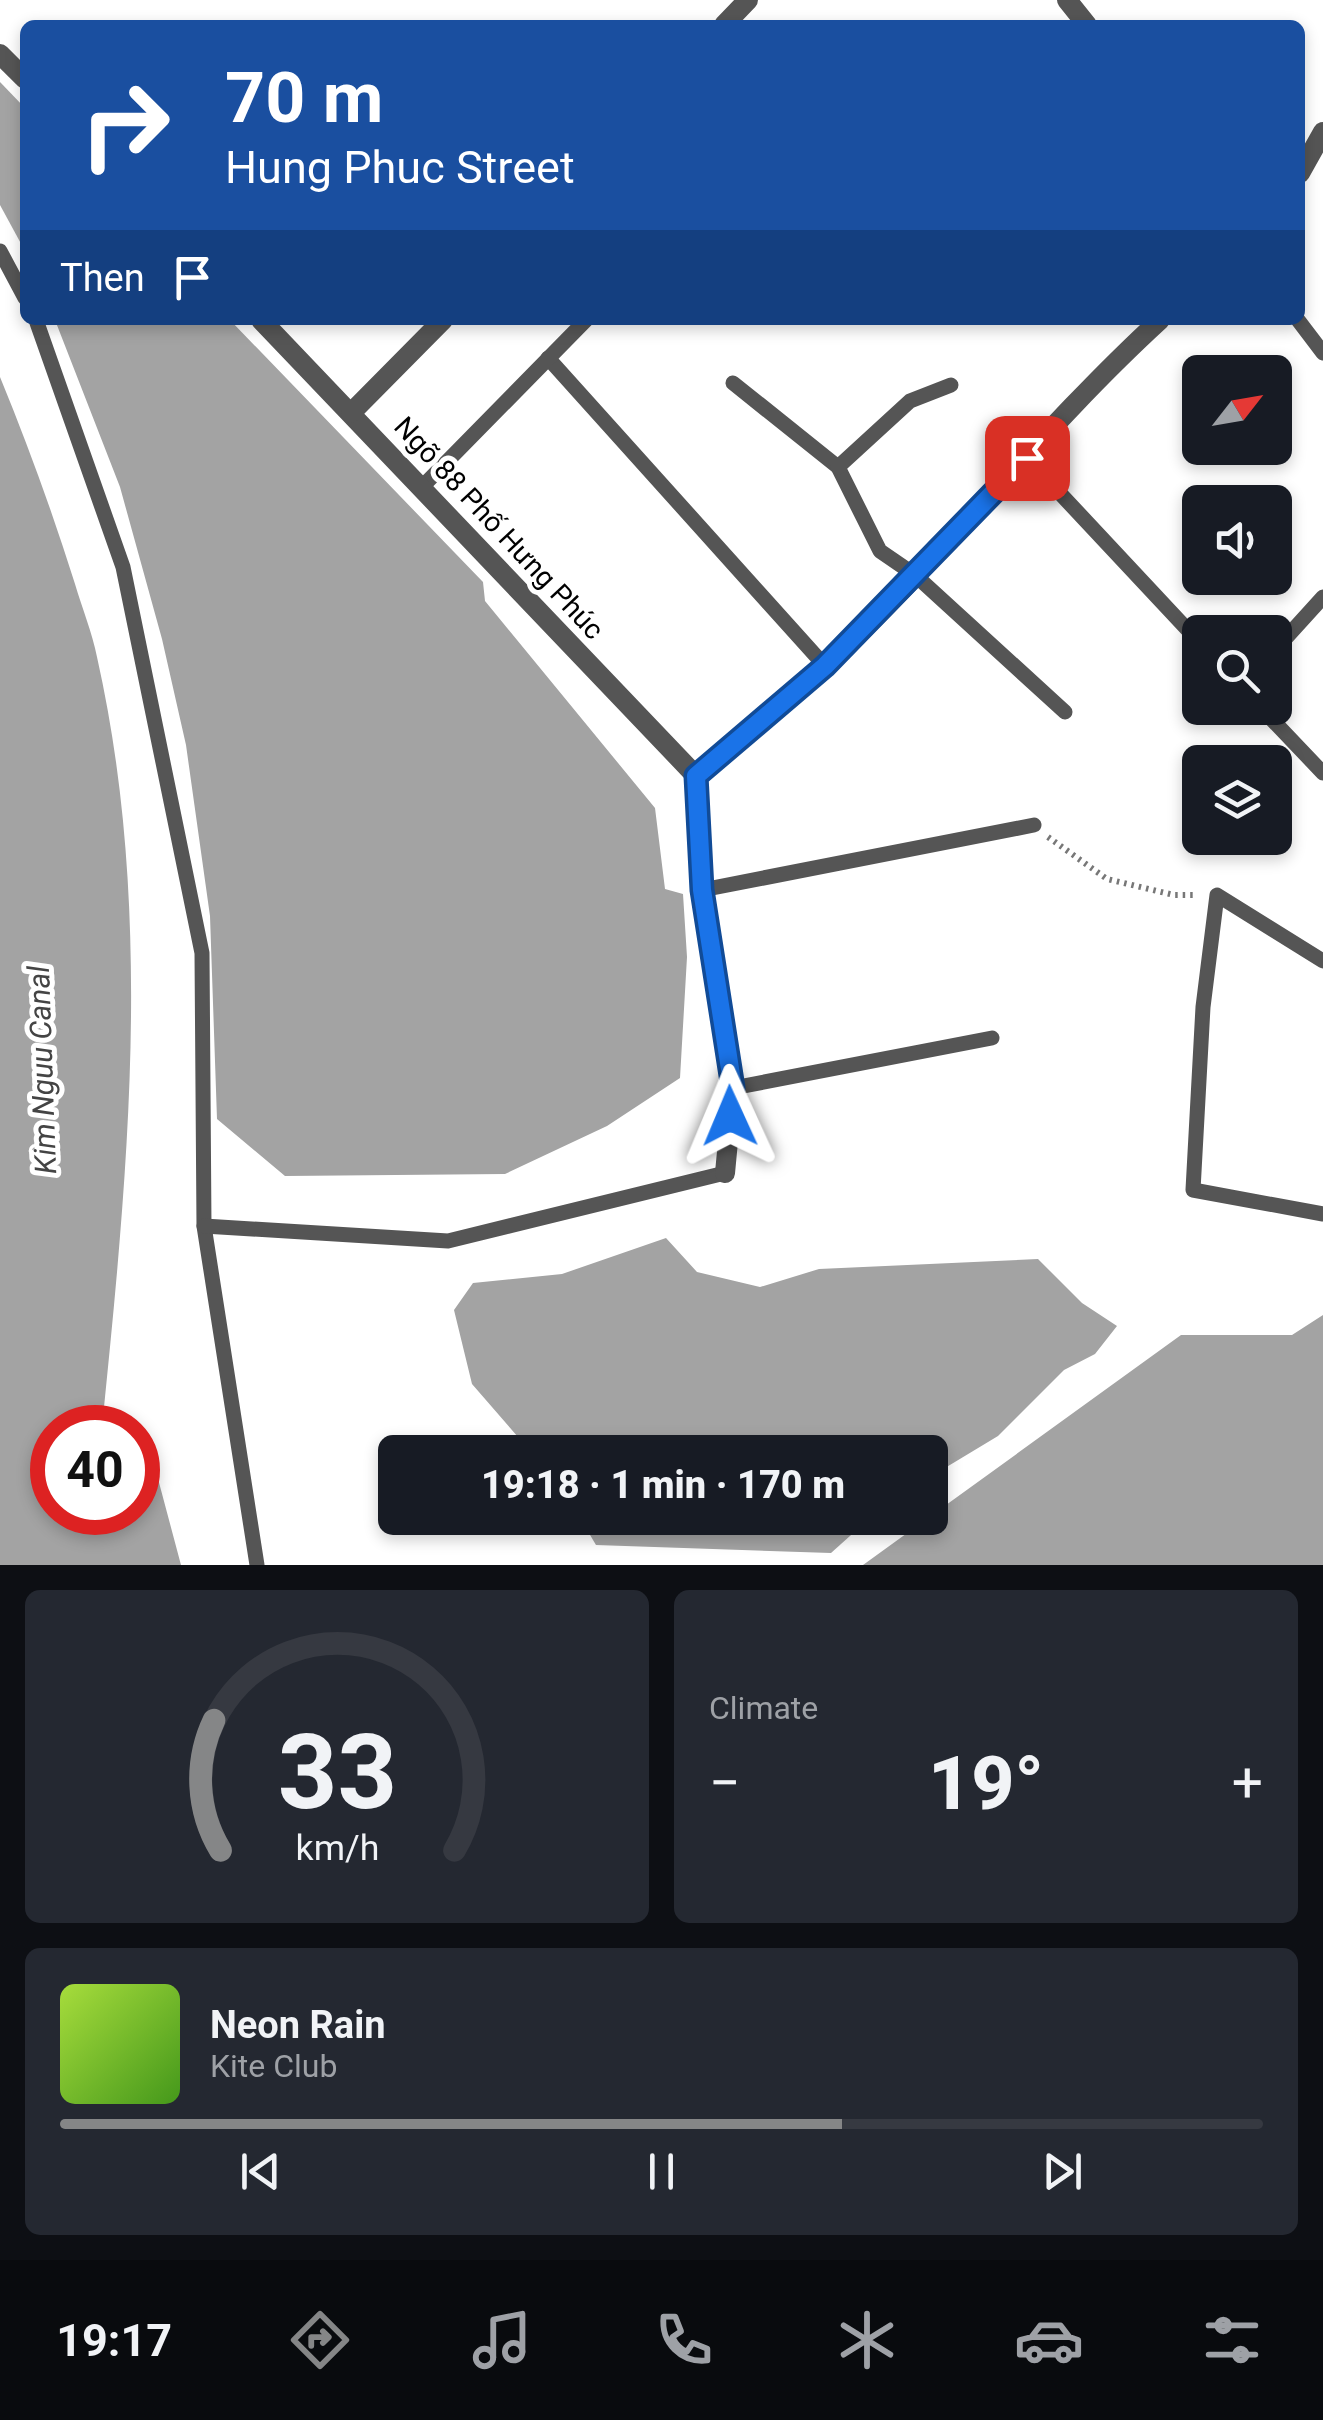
<!DOCTYPE html>
<html lang="en">
<head>
<meta charset="utf-8">
<style>
	body { margin:0; font-family:Roboto,sans-serif; background:#242831; color:#f1f3f6; height:100vh; display:flex; flex-direction:column; font-size:38px; white-space:nowrap }
	* { box-sizing:border-box; margin:0 }
	p { font-size:32px; color:#9ea1a6 }
	.icon { flex:none; width:55px; height:55px; fill:none; stroke:currentColor; stroke-width:2; stroke-linecap:round; stroke-linejoin:round }
	.map { position:relative; height:1565px; overflow:hidden }
	.sheet { display:flex; flex-direction:column; gap:25px; padding:25px; background:#0d0f14; flex:1 }
	.sheet>* { flex:none }
	.guide { position:absolute; left:20px; top:20px; width:1285px; height:305px; border-radius:15px; box-shadow:0 5px 15px #0003; background:#1a4fa0; color:#fff; overflow:hidden }
	.needle { width:65px; rotate:59deg }
	.buttons { position:absolute; left:1182px; top:355px; display:grid; gap:20px }
	.buttons a { display:grid; place-items:center; width:110px; height:110px; border-radius:15px; background:#171b24; box-shadow:0 5px 15px #0003; font-size:50px }
	.speed { position:absolute; left:30px; top:1405px; display:flex; gap:20px; font-size:50px; font-weight:700; text-align:center }
	.speed>* { display:grid; place-content:center; width:130px; height:130px; border-radius:50%; background:#171b24; box-shadow:0 5px 15px #0003; line-height:1 }
	.speed .limit { border:15px solid #d22; background:#fff; color:#111 }
	.pin { position:absolute; display:grid; place-items:center; width:85px; height:85px; color:#fff; margin:-42px; border-radius:20px; box-shadow:0 5px 15px #0006 }
	.me { position:absolute; width:110px; margin:-55px; rotate:359deg; stroke-linejoin:round; filter:drop-shadow(0 0 8px #0008) }
	.turn { display:flex; align-items:center; gap:35px; height:210px; padding:0 40px; font-size:45px }
	.turn .icon { width:130px; height:130px; stroke-width:2.5 }
	.turn b { display:block; font-size:70px; line-height:85px }
	.then { display:flex; align-items:center; height:95px; padding:0 40px; background:#0003; gap:20px; font-size:38px }
	.big { font-size:75px; font-weight:800; line-height:1.1 }
	.sheet .widget { flex:1; display:flex; flex-direction:column; justify-content:center; gap:15px; min-width:0; padding:0 35px; border-radius:15px; background:#242831 }
	.sheet .dial { align-items:center; gap:0 }
	.dial svg { height:260px; overflow:visible; fill:none; stroke:#363941; stroke-width:7; stroke-linecap:round; text-anchor:middle }
	.dial text { fill:#f1f3f6; stroke:none }
	.song { display:flex; align-items:center; gap:30px }
	.cover { width:120px; height:120px; border-radius:15px; background:linear-gradient(135deg,hsl(80 70% 55%),hsl(100 70% 35%)) }
	.played { height:10px; border-radius:5px; background:linear-gradient(90deg,#858687 65%,#363941 65%) }
	.keys { display:flex; justify-content:space-around; direction:ltr }
	.heat { display:flex; justify-content:space-between; align-items:center; font-size:55px; direction:ltr }
	.sheet .tiles { flex:1; display:grid; gap:25px; grid-template-columns:1fr 1fr }
	.widget:last-child { grid-column:span 2 }
	.trip { position:absolute; left:378px; top:1435px; width:570px; height:100px; border-radius:15px; background:#171b24; box-shadow:0 5px 15px #0003; font-weight:800; line-height:100px; text-align:center }
	.tabs { display:flex; height:160px; justify-content:space-around; align-items:center; background:#090b0e; color:#9ea1a6 }
	.tabs .icon { width:70px; height:70px }
	.tabs .active { color:#858687 }
	.tabs b { font-size:45px; color:#f1f3f6 }
	.map>svg:first-child { display:block }
</style>
</head>
<body>
<div class="map">
<svg width="1323" height="1565" viewBox="0 0 1323 1565">
	<rect width="100%" height="100%" fill="#fff"/>
	<g fill="#a3a3a3">
		<polygon points="0,82 25,108 25,251 0,205"/>
		<polygon points="55,320 230,320 483,582 485,601 655,808 665,889 683,894 687,957 680,1078 607,1126 505,1174 285,1176 217,1119 210,916 186,745 162,639 120,487"/>
		<path d="M0 377C28 445 53 514 75 584 82 608 92 632 97 657 154 911 128 1171 102 1427L52 1428V1512H138V1473L157 1475 181 1565H0Z"/>
		<polygon points="666,1238 697,1272 760,1287 819,1269 1038,1259 1082,1303 1117,1326 1095,1354 1064,1370 998,1436 930,1477 930,1452 531,1452 472,1384 454,1310 473,1283 562,1274"/>
		<polygon points="1323,1315 1323,1565 863,1565 1181,1335 1292,1335"/>
		<polygon points="580,1518 870,1518 831,1553 596,1545"/>
	</g>
	<g fill="none" stroke-linecap="round" stroke-linejoin="round">
		<polyline stroke="#777" stroke-width="6" stroke-dasharray="2.5 5" stroke-linecap="butt" points="1048,837 1107,879 1174,895 1195,895"/>
		<g stroke="#555" stroke-width="15">
			<polyline points="0,251 25,298"/>
			<polyline points="36,320 123,567 202,953 204,1226 257,1565"/>
			<polyline points="1298,320 1323,353"/>
			<polyline points="548,358 825,666"/>
			<polyline points="733,383 838,467 880,551 915,575 1065,712"/>
			<polyline points="1027,458 1200,643"/>
			<polyline points="838,467 910,401 951,385"/>
			<polyline points="422,487 586,320"/>
			<polyline points="1275,650 1323,597"/>
			<polyline points="1261,708 1323,773"/>
			<polyline points="702,890 1034,825"/>
			<polyline points="1323,961 1217,895 1203,1007 1193,1190 1323,1214"/>
			<polyline points="733,1088 992,1038"/>
			<polyline points="204,1226 448,1241 725,1173"/>
		</g>
		<g stroke="#555" stroke-width="20">
			<polyline points="1067,0 1087,25"/>
			<polyline points="724,25 748,0"/>
			<polyline points="0,54 25,79"/>
			<polyline points="261,320 696,776"/>
			<polyline points="351,413 443,320"/>
		</g>
		<g stroke="#555" stroke-width="20">
			<polyline points="1300,173 1323,132"/>
			<path d="M725 1173 733 1088 702 890 696 776C739 740 783 705 824 667 942 558 1041 429 1160 320"/>
		</g>
	</g>
	<g fill="none" stroke-linecap="round" stroke-linejoin="round">
		<g stroke="#114b97" stroke-width="25">
			<polyline id="route" points="730,1116 733,1088 702,890 696,776 825,666 1027,458"/>
		</g>
		<use href="#route" stroke="#1a73e8" stroke-width="18"/>
	</g>
	<g text-anchor="middle" dominant-baseline="central" stroke-width="10" stroke-linejoin="round" paint-order="stroke">
		<g font-size="28" fill="#000" stroke="#fff">
			<text transform="translate(499 528) rotate(47)">Ngõ 88 Phố Hưng Phúc</text>
		</g>
		<g font-size="30" font-style="italic" fill="#444" stroke="#fff">
			<text transform="translate(42 1070) rotate(-92)">Kim Nguu Canal</text>
		</g>
	</g>
</svg>
<div class="buttons">
<a><svg class="needle" viewBox="-14 -14 28 28"><path d="M0-13l5 13h-10z" fill="#e53935"/><path d="M0 13l5-13h-10z" fill="#9ea1a6"/></svg></a>
<a><svg class="icon" aria-label="sound" viewBox="0 0 24 24"><path d="M4 9h4l5-4v14l-5-4H4zM17 9q2 3 0 6"/></svg></a>
<a><svg class="icon" aria-label="search" viewBox="0 0 24 24"><circle cx="10" cy="10" r="6"/><path d="M15 15l6 6"/></svg></a>
<a><svg class="icon" aria-label="layers" viewBox="0 0 24 24"><path d="M12 4l9 5-9 5-9-5zM3 14l9 5 9-5"/></svg></a>
</div>
<div class="speed"><div class="limit">40</div></div>
<div class="pin" style="left:1027px;top:458px;background:#d93025"><svg class="icon" aria-label="arrive" viewBox="0 0 24 24"><path d="M6 21V4h12l-3 4 3 4H6"/></svg></div>
<svg class="me" style="left:730px;top:1116px" viewBox="-20 -20 40 40"><path d="M0-17L14 15 0 8-14 15z" fill="#1a73e8" stroke="#fff" stroke-width="4"/></svg>
<div class="trip">19:18 · 1 min · 170 m</div>
<div class="guide">
<div class="turn"><svg class="icon" aria-label="right" viewBox="0 0 24 24"><path d="M7 20v-9h11M14 6l5 5-5 5"/></svg><div><b>70 m</b>Hung Phuc Street</div></div>
<div class="then">Then<svg class="icon" aria-label="arrive" viewBox="0 0 24 24"><path d="M6 21V4h12l-3 4 3 4H6"/></svg></div>
</div>
</div>
<section class="sheet">
<div class="tiles">
<div class="widget dial"><svg viewBox="0 0 100 80">
<path d="M14 69A42 42 0 1 1 86 69"/>
<path d="M14 69A42 42 0 0 1 12 29" stroke="#858687"/>
<text x="50" y="56" font-size="32" font-weight="700">33</text>
<text x="50" y="72" font-size="11">km/h</text>
</svg></div>
<div class="widget"><p>Climate</p>
<div class="heat"><a>−</a><b class="big">19°</b><a>+</a></div>
</div>
<div class="widget">
<div class="song"><i class="cover"></i><div><b>Neon Rain</b><p>Kite Club</p></div></div>
<div class="played"></div>
<div class="keys"><svg class="icon" aria-label="previous" viewBox="0 0 24 24"><path d="M18 5L8 12l10 7zM5 5v14"/></svg><svg class="icon" aria-label="pause" viewBox="0 0 24 24"><path d="M8 5v14M16 5v14"/></svg><svg class="icon" aria-label="next" viewBox="0 0 24 24"><path d="M6 5l10 7-10 7zM19 5v14"/></svg></div>
</div>
</div>
</section>
<nav class="tabs">
<b>19:17</b>
<svg class="icon active" aria-label="directions" viewBox="0 0 24 24"><path d="M12 3l9 9-9 9-9-9zM9 14v-3h6M13 9l2 2-2 2"/></svg>
<svg class="icon" aria-label="music" viewBox="0 0 24 24"><path d="M9 18V5l10-2v13"/><circle cx="6" cy="18" r="3"/><circle cx="16" cy="16" r="3"/></svg>
<svg class="icon" aria-label="phone" viewBox="0 0 24 24"><path d="M5 4h4l2 5-3 2q2 4 5 5l2-3 5 2v4C11 20 4 13 5 4z"/></svg>
<svg class="icon" aria-label="climate" viewBox="0 0 24 24"><path d="M12 3v18M4 7l16 10M4 17L20 7"/></svg>
<svg class="icon" aria-label="car" viewBox="0 0 24 24"><path d="M5 17H2v-5l4-1 3-4h7l3 4 3 1v5h-3M9 17h6M6 11h13"/><circle cx="7" cy="17" r="2"/><circle cx="17" cy="17" r="2"/></svg>
<svg class="icon" aria-label="filters" viewBox="0 0 24 24"><path d="M4 7h16M4 17h16"/><circle cx="9" cy="7" r="2"/><circle cx="15" cy="17" r="2"/></svg>
</nav>
</body>
</html>
